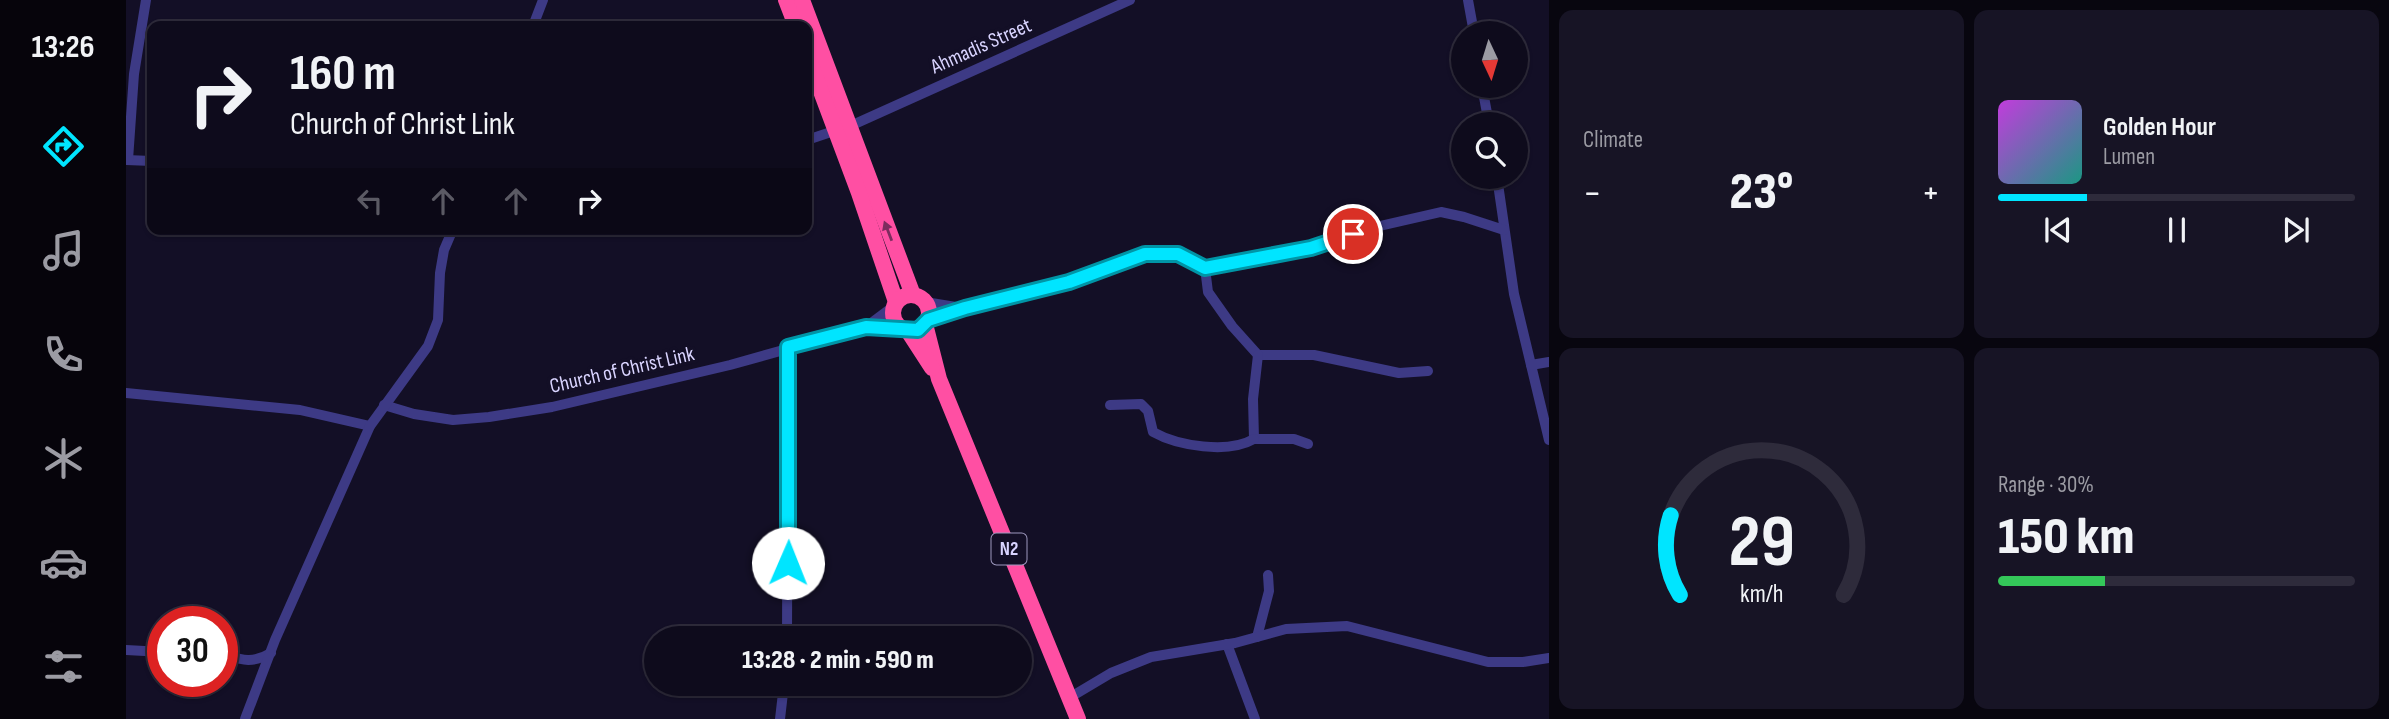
<!DOCTYPE html>
<html lang="en">
<head>
<meta charset="utf-8">
<style>
	body { margin:0; font-family:"Sofia Sans Condensed",sans-serif; background:#171425; color:#f1f3f6; height:100vh; display:flex; flex-direction:column; font-size:26px; white-space:nowrap }
	* { box-sizing:border-box; margin:0 }
	p { font-size:23px; color:#9b9ba3 }
	.icon { flex:none; width:38px; height:38px; fill:none; stroke:currentColor; stroke-width:2; stroke-linecap:round; stroke-linejoin:round }
	.map { position:relative; flex:1; overflow:hidden }
	.side { display:flex; flex-direction:column; gap:10px; padding:10px; background:#08060f; width:840px }
	.side>* { flex:none }
	.banner { position:absolute; left:21px; top:21px; width:665px; height:214px; border-radius:14px; box-shadow:0 2px 5px #0004,0 0 0 2px #2e2b3b; background:#0e0b1c; color:#f1f3f6; overflow:hidden }
	.needle { width:46px; rotate:176deg }
	.fabs { position:absolute; left:1325px; top:21px; display:grid; gap:14px }
	.fabs a { display:grid; place-items:center; width:77px; height:77px; border-radius:50%; background:#0e0b1c; box-shadow:0 2px 5px #0004,0 0 0 2px #2e2b3b; font-size:35px }
	.speed { position:absolute; left:21px; top:606px; display:flex; gap:14px; font-size:35px; font-weight:700; text-align:center }
	.speed>* { display:grid; place-content:center; width:91px; height:91px; border-radius:50%; background:#0e0b1c; box-shadow:0 2px 5px #0004,0 0 0 2px #2e2b3b; line-height:1 }
	.speed .limit { border:10px solid #d22; background:#fff; color:#111 }
	.pin { position:absolute; display:grid; place-items:center; width:60px; height:60px; color:#fff; margin:-30px; border:4px solid #fff; border-radius:50%; box-shadow:0 2px 7px #0007 }
	.me { position:absolute; width:77px; margin:-38px; rotate:1deg; stroke-linejoin:round; filter:drop-shadow(0 0 5px #0008) }
	.turn { display:flex; align-items:center; gap:24px; height:147px; padding:0 28px; font-size:32px }
	.turn .icon { width:91px; height:91px; stroke-width:2.5 }
	.turn b { display:block; font-size:49px; line-height:60px }
	.lanes { display:flex; align-items:center; height:66px; padding:0 28px; background:#0003; justify-content:center; gap:35px; direction:ltr }
	.lanes .off { opacity:.35 }
	.big { font-size:52px; font-weight:800; line-height:1.1 }
	.side .tile { flex:1; display:flex; flex-direction:column; justify-content:center; gap:10px; min-width:0; padding:0 24px; border-radius:14px; background:#171425 }
	.side .dial { align-items:center; gap:0 }
	.dial svg { height:182px; overflow:visible; fill:none; stroke:#2e2b3b; stroke-width:7; stroke-linecap:round; text-anchor:middle }
	.dial text { fill:#f1f3f6; stroke:none }
	.song { display:flex; align-items:center; gap:21px }
	.cover { width:84px; height:84px; border-radius:10px; background:linear-gradient(135deg,hsl(290 70% 55%),hsl(170 70% 35%)) }
	.played { height:7px; border-radius:4px; background:linear-gradient(90deg,#00e5ff 25%,#2e2b3b 25%) }
	.keys { display:flex; justify-content:space-around; direction:ltr }
	.heat { display:flex; justify-content:space-between; align-items:center; font-size:38px; direction:ltr }
	.charge { height:10px; border-radius:5px; background:linear-gradient(90deg,#34c759 30%,#2e2b3b 0) }
	.side .tiles { flex:1; display:grid; gap:10px; grid-template-columns:repeat(2,1fr) }
	.trip { position:absolute; left:518px; top:626px; width:388px; height:70px; border-radius:35px; background:#0e0b1c; box-shadow:0 2px 5px #0004,0 0 0 2px #2e2b3b; font-weight:800; line-height:70px; text-align:center }
	main { display:flex; flex:1; min-height:0 }
	.tabs { display:flex; flex-direction:column; width:126px; justify-content:space-around; align-items:center; background:#06040b; color:#9b9ba3 }
	.tabs .icon { width:49px; height:49px }
	.tabs .current { color:#00e5ff }
	.tabs b { font-size:32px; color:#f1f3f6 }
	.map>svg:first-child { display:block }
</style>
</head>
<body>
<main>
<nav class="tabs">
<b>13:26</b>
<svg class="icon current" aria-label="directions" viewBox="0 0 24 24"><path d="M12 3l9 9-9 9-9-9zM9 14v-3h6M13 9l2 2-2 2"/></svg>
<svg class="icon" aria-label="music" viewBox="0 0 24 24"><path d="M9 18V5l10-2v13"/><circle cx="6" cy="18" r="3"/><circle cx="16" cy="16" r="3"/></svg>
<svg class="icon" aria-label="phone" viewBox="0 0 24 24"><path d="M5 4h4l2 5-3 2q2 4 5 5l2-3 5 2v4C11 20 4 13 5 4z"/></svg>
<svg class="icon" aria-label="climate" viewBox="0 0 24 24"><path d="M12 3v18M4 7l16 10M4 17L20 7"/></svg>
<svg class="icon" aria-label="car" viewBox="0 0 24 24"><path d="M5 17H2v-5l4-1 3-4h7l3 4 3 1v5h-3M9 17h6M6 11h13"/><circle cx="7" cy="17" r="2"/><circle cx="17" cy="17" r="2"/></svg>
<svg class="icon" aria-label="filters" viewBox="0 0 24 24"><path d="M4 7h16M4 17h16"/><circle cx="9" cy="7" r="2"/><circle cx="15" cy="17" r="2"/></svg>
</nav>
<div class="map">
<svg width="1423" height="719" viewBox="0 0 1423 719">
	<rect width="100%" height="100%" fill="#130f26"/>
	<g fill="none" stroke-linecap="round" stroke-linejoin="round">
		<g stroke="#3d3a85" stroke-width="10">
			<polyline points="1342,0 1348,33"/>
			<polyline points="407,26 417,0"/>
			<polyline points="1356,86 1363,124"/>
			<polyline points="722,127 1004,0"/>
			<polyline points="681,140 711,130"/>
			<polyline points="0,160 26,161"/>
			<polyline points="2,160 8,74 20,0"/>
			<polyline points="1371,177 1388,294 1423,440"/>
			<polyline points="1079,268 1082,292 1106,326 1132,355 1188,355 1273,373 1302,371"/>
			<polyline points="799,302 836,308"/>
			<polyline points="802,320 839,308 943,282 1019,254 1052,254 1079,268 1185,248 1245,228 1315,212 1338,217 1378,230"/>
			<polyline points="740,327 768,306"/>
			<polyline points="1132,355 1127,399 1128,439 1168,439 1182,444"/>
			<polyline points="1405,365 1423,362"/>
			<polyline points="0,393 174,410 244,426"/>
			<polyline points="258,405 288,414 327,420 363,417 426,407 604,365 740,327 773,328"/>
			<path d="M984 405 1015 404 1022 411 1027 432C1052 446 1102 454 1128 439"/>
			<polyline points="1131,637 1143,591 1142,575"/>
			<polyline points="661,639 662,347"/>
			<polyline points="1101,644 1129,719"/>
			<polyline points="0,650 37,652"/>
			<path d="M96 654C116 660 126 664 145 653"/>
			<polyline points="943,698 985,673 1025,657 1109,643 1160,629 1221,626 1362,662 1397,662 1423,658"/>
			<polyline points="119,719 149,640 244,426 302,346 312,320 314,273 318,250 327,229"/>
			<polyline points="654,719 658,684"/>
		</g>
		<g stroke="#ff4fa3" stroke-width="16">
			<polyline points="660,0 670,26"/>
			<polyline points="676,0 787,295"/>
			<polyline points="681,54 733,193 770,302"/>
			<circle cx="785" cy="313" r="18"/>
			<polyline points="799,324 813,379 952,719"/>
			<polyline points="782,331 806,368"/>
		</g>
	</g>
	<defs><path id="oneway-solid" d="M-6-.8H1V-3.2L6.5 0L1 3.2V.8H-6Z" transform="scale(1.75)"/></defs>
	<use fill="#7d2c5e" href="#oneway-solid" transform="translate(762 231) rotate(-111)"/>
	<g fill="none" stroke-linecap="round" stroke-linejoin="round">
		<g stroke="#0095a6" stroke-width="18">
			<polyline id="route" points="662,563 662,347 740,327 792,330 802,320 839,308 943,282 1019,254 1052,254 1079,268 1185,248 1227,234"/>
		</g>
		<use href="#route" stroke="#00e5ff" stroke-width="12"/>
	</g>
	<g text-anchor="middle" dominant-baseline="central" stroke-width="7" stroke-linejoin="round" paint-order="stroke">
		<rect fill="#130f26" stroke="#9e99be" stroke-width="2" x="865.5" y="533.5" width="35" height="31" rx="5"/>
		<g font-size="19" font-weight="bold" fill="#d9d4ff">
			<text x="883" y="549">N2</text>
		</g>
		<g font-size="21" fill="#d9d4ff" stroke="#130f26">
			<text transform="translate(855 46) rotate(-24)">Ahmadis Street</text>
			<text transform="translate(496 370) rotate(-13)">Church of Christ Link</text>
		</g>
	</g>
</svg>
<div class="fabs">
<a><svg class="needle" viewBox="-14 -14 28 28"><path d="M0-13l5 13h-10z" fill="#e53935"/><path d="M0 13l5-13h-10z" fill="#9b9ba3"/></svg></a>
<a><svg class="icon" aria-label="search" viewBox="0 0 24 24"><circle cx="10" cy="10" r="6"/><path d="M15 15l6 6"/></svg></a>
</div>
<div class="speed"><div class="limit">30</div></div>
<div class="pin" style="left:1227px;top:234px;background:#d93025"><svg class="icon" aria-label="arrive" viewBox="0 0 24 24"><path d="M6 21V4h12l-3 4 3 4H6"/></svg></div>
<svg class="me" style="left:662px;top:563px" viewBox="-20 -20 40 40"><circle r="19" fill="#fff"/><path d="M0-13L10 11 0 6-10 11z" fill="#00e5ff"/></svg>
<div class="trip">13:28 · 2 min · 590 m</div>
<div class="banner">
<div class="turn"><svg class="icon" aria-label="right" viewBox="0 0 24 24"><path d="M7 20v-9h11M14 6l5 5-5 5"/></svg><div><b>160 m</b>Church of Christ Link</div></div>
<div class="lanes"><svg class="icon off" aria-label="left" viewBox="0 0 24 24"><path d="M17 20v-9H6M10 6l-5 5 5 5"/></svg><svg class="icon off" aria-label="ahead" viewBox="0 0 24 24"><path d="M12 20V5M6 11l6-6 6 6"/></svg><svg class="icon off" aria-label="ahead" viewBox="0 0 24 24"><path d="M12 20V5M6 11l6-6 6 6"/></svg><svg class="icon" aria-label="right" viewBox="0 0 24 24"><path d="M7 20v-9h11M14 6l5 5-5 5"/></svg></div>
</div>
</div>
<section class="side">
<div class="tiles">
<div class="tile"><p>Climate</p>
<div class="heat"><a>−</a><b class="big">23°</b><a>+</a></div>
</div>
<div class="tile">
<div class="song"><i class="cover"></i><div><b>Golden Hour</b><p>Lumen</p></div></div>
<div class="played"></div>
<div class="keys"><svg class="icon" aria-label="previous" viewBox="0 0 24 24"><path d="M18 5L8 12l10 7zM5 5v14"/></svg><svg class="icon" aria-label="pause" viewBox="0 0 24 24"><path d="M8 5v14M16 5v14"/></svg><svg class="icon" aria-label="next" viewBox="0 0 24 24"><path d="M6 5l10 7-10 7zM19 5v14"/></svg></div>
</div>
<div class="tile dial"><svg viewBox="0 0 100 80">
<path d="M14 69A42 42 0 1 1 86 69"/>
<path d="M14 69A42 42 0 0 1 10 34" stroke="#00e5ff"/>
<text x="50" y="56" font-size="32" font-weight="700">29</text>
<text x="50" y="72" font-size="11">km/h</text>
</svg></div>
<div class="tile"><p>Range · 30%</p><b class="big">150 km</b><div class="charge"></div></div>
</div>
</section>
</main>
</body>
</html>
